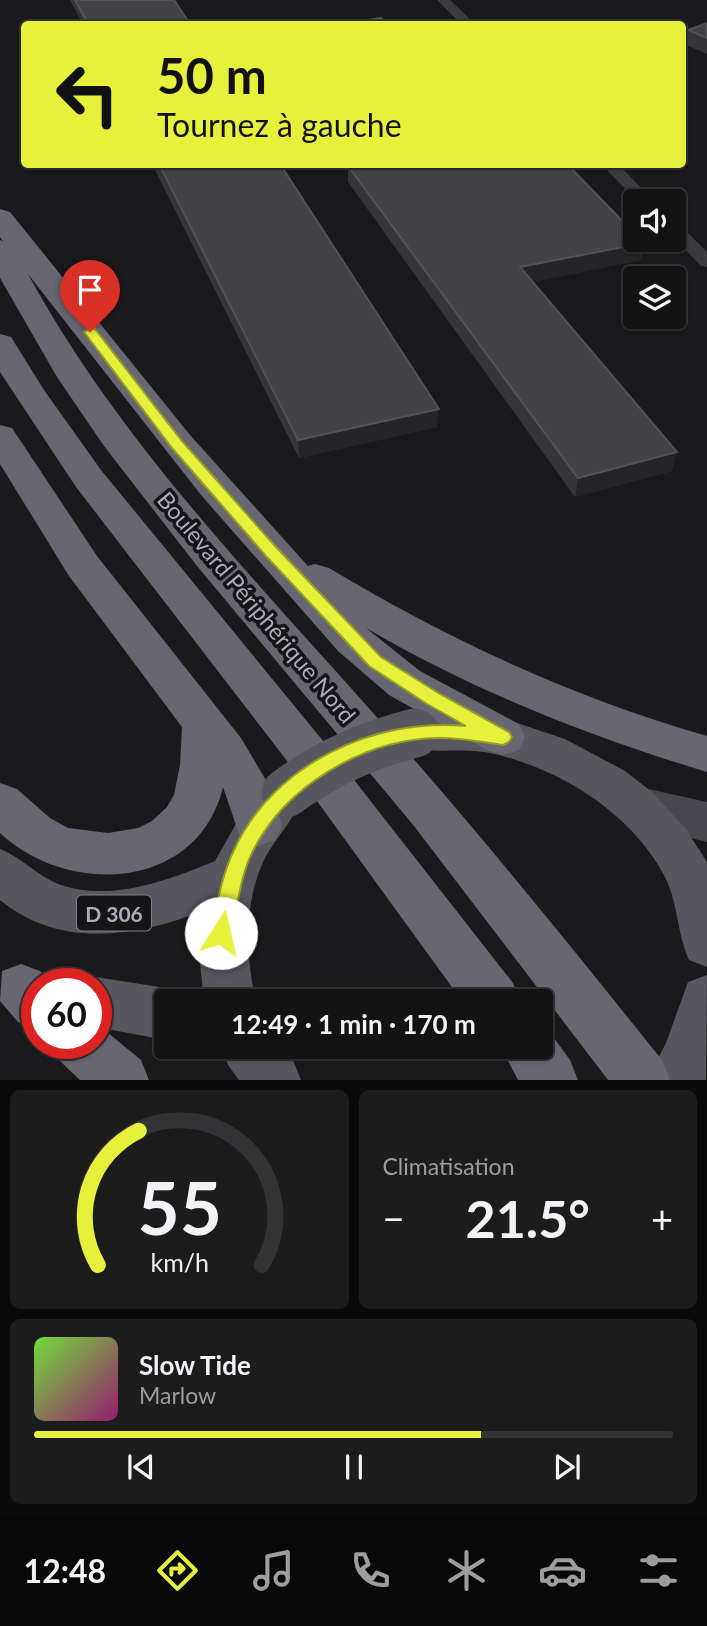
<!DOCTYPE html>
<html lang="fr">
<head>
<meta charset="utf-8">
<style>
	body { margin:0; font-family:Lato,sans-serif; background:#1d1c1d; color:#f1f3f6; height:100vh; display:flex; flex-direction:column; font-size:26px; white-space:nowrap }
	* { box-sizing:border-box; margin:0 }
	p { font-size:23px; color:#9d9ea0 }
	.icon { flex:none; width:38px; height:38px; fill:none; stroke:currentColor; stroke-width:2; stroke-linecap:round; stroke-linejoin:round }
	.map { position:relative; height:1080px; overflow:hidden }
	.sheet { display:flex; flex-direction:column; gap:10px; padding:10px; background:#0b0a0b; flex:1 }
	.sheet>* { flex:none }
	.guide { position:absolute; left:21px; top:21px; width:665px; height:147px; border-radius:7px; box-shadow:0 2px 5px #0004,0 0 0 2px #333234; background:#e6f13b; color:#111; overflow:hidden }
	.tools { position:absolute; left:623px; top:189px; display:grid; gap:14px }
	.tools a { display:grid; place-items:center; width:63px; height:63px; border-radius:7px; background:#141314; box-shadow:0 2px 5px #0004,0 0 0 2px #333234; font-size:35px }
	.speed { position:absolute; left:21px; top:968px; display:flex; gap:14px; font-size:35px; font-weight:700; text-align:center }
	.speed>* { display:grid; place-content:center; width:91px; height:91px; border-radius:50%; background:#141314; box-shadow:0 2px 5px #0004,0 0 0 2px #333234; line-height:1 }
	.speed .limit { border:10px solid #d22; background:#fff; color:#111 }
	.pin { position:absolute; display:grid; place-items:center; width:60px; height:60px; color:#fff; margin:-72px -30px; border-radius:50% 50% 50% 0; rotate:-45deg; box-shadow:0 0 7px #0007 }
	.pin .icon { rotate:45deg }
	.me { position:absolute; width:77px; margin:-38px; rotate:10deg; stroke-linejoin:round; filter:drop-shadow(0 0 5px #0008) }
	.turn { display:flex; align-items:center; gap:24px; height:147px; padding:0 21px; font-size:32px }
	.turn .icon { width:91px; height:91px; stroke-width:2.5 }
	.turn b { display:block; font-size:49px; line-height:60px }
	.big { font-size:52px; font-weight:700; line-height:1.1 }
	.sheet .widget { flex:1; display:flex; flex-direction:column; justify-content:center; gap:10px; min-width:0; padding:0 24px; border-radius:10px; background:#1d1c1d }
	.sheet .dial { align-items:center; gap:0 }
	.dial svg { height:182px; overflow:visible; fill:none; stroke:#333234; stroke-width:7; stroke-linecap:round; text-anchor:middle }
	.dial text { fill:#f1f3f6; stroke:none }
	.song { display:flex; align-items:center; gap:21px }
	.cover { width:84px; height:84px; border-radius:10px; background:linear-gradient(135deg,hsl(100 70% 55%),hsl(320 70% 35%)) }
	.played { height:7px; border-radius:4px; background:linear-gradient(90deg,#e6f13b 70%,#333234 70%) }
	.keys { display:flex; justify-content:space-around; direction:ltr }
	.heat { display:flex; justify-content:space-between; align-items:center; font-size:38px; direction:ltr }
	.sheet .tiles { flex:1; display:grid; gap:10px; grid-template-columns:1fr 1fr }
	.widget:last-child { grid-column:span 2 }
	.trip { position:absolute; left:154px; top:989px; width:399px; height:70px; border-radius:7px; background:#141314; box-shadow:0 2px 5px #0004,0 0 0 2px #333234; font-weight:700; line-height:70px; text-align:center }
	.tab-bar { display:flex; height:112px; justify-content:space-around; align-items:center; background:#080808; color:#9d9ea0 }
	.tab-bar .icon { width:49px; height:49px }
	.tab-bar .current { color:#e6f13b }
	.tab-bar b { font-size:32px; color:#f1f3f6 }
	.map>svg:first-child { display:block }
</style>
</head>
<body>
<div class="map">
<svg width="707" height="1080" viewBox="0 0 707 1080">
	<rect width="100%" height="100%" fill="#1a191b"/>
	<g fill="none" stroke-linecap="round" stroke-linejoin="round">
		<g fill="#3c3a40" fill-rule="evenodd">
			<polygon points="437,0 450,0 475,24 461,24"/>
			<polygon points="601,164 618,164 654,201 637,201"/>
			<polygon points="674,224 680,225 707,252 707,267 701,266 674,238"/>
		</g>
		<polygon fill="#494850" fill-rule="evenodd" points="639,787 707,802 707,842 622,821 616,807 622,793"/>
		<g fill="#58565f" fill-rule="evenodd">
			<path d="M450 714 517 723 565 739 625 771 652 792 685 828 707 862V967L689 960C677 933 678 903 665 877 631 812 559 768 490 753 460 747 428 755 399 746L393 733 399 720 415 715Z"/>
			<path d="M278 781 294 787 301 801C292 821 277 837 266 856 244 898 245 956 256 1001H204L198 944 200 912C134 937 60 949 0 900V849C23 858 38 877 61 885 112 902 169 880 215 861L246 806 262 787Z"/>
			<polygon points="707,975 706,1080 647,1080 666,1043 688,982"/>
			<polygon points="96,977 166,988 185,996 187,1001 166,1001 166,1040 96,1027 96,984 79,984"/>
			<polygon points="220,1046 282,1046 293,1060 301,1080 239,1080 228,1065"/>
		</g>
		<g fill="#686671" fill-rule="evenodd">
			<path d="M0 209 10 212 190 435 308 566 315 564 329 568C451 641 570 696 707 736V772C588 736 474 691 366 628L420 671 519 724 525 737 519 750 503 755 487 750 389 695 338 651 201 495 28 274C118 439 250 574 374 714 474 826 568 943 662 1060L670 1080H608L414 826 197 566 104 446 57 377 0 278V240L3 241 0 237Z"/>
			<polygon points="0,334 11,337 44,390 101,470 333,753 513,983 520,1001 462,1001 301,779 76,487 0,372"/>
			<path d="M0 425 12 428 97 556 241 738 270 787 282 826 275 840 258 846 241 840 223 787C198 891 68 897 0 833V783L17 789 50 818 68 828 108 833 138 828 152 821 167 807 174 795 180 765 182 727 69 576 0 464Z"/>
			<polygon points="21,964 40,971 53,984 37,984 37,1029 18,1022 0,1001 2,971"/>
			<polygon points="96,1023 141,1060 149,1080 80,1080 61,1062 53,1043 96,1043"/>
			<polygon points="541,1025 546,1027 570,1060 578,1080 518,1080 500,1046 541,1046"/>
		</g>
		<path stroke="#58565f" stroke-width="49" d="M286 793C326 763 367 745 415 733"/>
	</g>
	<g fill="#363539">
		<polygon points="70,0 174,0 190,24 83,24"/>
		<polygon points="707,23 707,54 686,45 688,30"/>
		<polygon points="152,164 280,164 437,427 299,458"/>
		<polygon points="348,166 644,243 641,260 532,282 672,471 575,497 348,182"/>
	</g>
	<g fill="#252427">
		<polygon points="644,243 641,260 518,285 520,267"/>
		<polygon points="439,409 437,427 299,458 298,440"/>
		<polygon points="677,452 672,471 575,497 578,478"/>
	</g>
	<g fill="#434247" stroke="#535259" stroke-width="2">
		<polygon points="75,0 174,0 190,24 88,24"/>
		<polygon points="381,18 387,24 337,24"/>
		<polygon points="707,23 707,38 688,30"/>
		<polygon points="159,164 280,164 439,409 298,440"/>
		<polygon points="357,164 567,164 635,234 635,240 640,240 644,243 520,267 677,452 578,478 348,166"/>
	</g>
	<path fill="#e6f13b" stroke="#969d26" stroke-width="2" d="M90 328 95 329 182 441 276 547 381 657 440 694 509 732 512 737 509 742 503 745C482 742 460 738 439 738 363 739 283 787 251 855 240 879 237 908 232 933L229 940 221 943 214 940 211 933C217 905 221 877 234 850 273 764 375 717 466 726L427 704 369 666 265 555 172 448 84 332Z"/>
	<g text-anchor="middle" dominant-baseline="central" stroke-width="7" stroke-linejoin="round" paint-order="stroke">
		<rect fill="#151416" stroke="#7f7e8a" stroke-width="2" x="77" y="895.5" width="74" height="35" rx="5"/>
		<g font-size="21" font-weight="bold" fill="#adacbb">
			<text x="114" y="913">D 306</text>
		</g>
		<g font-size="23" fill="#adacbb" stroke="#151416">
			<text transform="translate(257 607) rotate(50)">Boulevard Périphérique Nord</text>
		</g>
	</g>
</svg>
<div class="tools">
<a><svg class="icon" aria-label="sound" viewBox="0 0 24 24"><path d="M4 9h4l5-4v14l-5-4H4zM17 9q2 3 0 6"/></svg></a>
<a><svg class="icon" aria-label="layers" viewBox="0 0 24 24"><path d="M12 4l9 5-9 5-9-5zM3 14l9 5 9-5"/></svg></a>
</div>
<div class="speed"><div class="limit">60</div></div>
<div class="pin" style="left:90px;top:332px;background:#d93025"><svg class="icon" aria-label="arrive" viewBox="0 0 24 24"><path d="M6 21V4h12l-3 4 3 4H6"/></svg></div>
<svg class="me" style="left:221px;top:933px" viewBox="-20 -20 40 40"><circle r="19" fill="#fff"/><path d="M0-13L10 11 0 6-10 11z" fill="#e6f13b"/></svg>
<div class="trip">12:49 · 1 min · 170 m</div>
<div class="guide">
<div class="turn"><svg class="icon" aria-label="left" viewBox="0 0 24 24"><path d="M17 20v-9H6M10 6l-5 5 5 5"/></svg><div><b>50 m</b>Tournez à gauche</div></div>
</div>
</div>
<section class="sheet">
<div class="tiles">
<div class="widget dial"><svg viewBox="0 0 100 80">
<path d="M14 69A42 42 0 1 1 86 69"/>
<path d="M14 69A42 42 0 0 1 32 10" stroke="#e6f13b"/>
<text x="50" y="56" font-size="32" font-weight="700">55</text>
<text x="50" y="72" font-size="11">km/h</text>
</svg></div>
<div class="widget"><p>Climatisation</p>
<div class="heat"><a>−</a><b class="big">21.5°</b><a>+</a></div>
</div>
<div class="widget">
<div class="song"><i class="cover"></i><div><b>Slow Tide</b><p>Marlow</p></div></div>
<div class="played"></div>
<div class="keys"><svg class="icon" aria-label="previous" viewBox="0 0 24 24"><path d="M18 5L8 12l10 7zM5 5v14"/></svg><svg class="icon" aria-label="pause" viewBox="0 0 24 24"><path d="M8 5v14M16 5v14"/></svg><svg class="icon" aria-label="next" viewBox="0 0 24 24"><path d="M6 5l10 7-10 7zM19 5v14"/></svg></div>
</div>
</div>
</section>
<nav class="tab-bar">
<b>12:48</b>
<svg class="icon current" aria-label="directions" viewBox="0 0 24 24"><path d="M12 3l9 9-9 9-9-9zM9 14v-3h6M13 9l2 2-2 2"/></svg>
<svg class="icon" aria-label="music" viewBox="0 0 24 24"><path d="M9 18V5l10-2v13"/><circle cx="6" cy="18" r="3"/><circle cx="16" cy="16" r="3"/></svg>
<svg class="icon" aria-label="phone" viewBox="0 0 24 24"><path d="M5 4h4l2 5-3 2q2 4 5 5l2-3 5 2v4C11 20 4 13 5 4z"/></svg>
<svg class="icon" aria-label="climate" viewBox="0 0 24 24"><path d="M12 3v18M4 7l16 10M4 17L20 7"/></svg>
<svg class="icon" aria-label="car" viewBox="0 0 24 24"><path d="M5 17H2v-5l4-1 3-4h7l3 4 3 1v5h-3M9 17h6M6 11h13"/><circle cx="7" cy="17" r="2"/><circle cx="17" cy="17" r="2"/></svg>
<svg class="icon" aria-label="filters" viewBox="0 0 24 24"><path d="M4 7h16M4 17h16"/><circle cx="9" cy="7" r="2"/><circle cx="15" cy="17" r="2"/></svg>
</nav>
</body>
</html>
